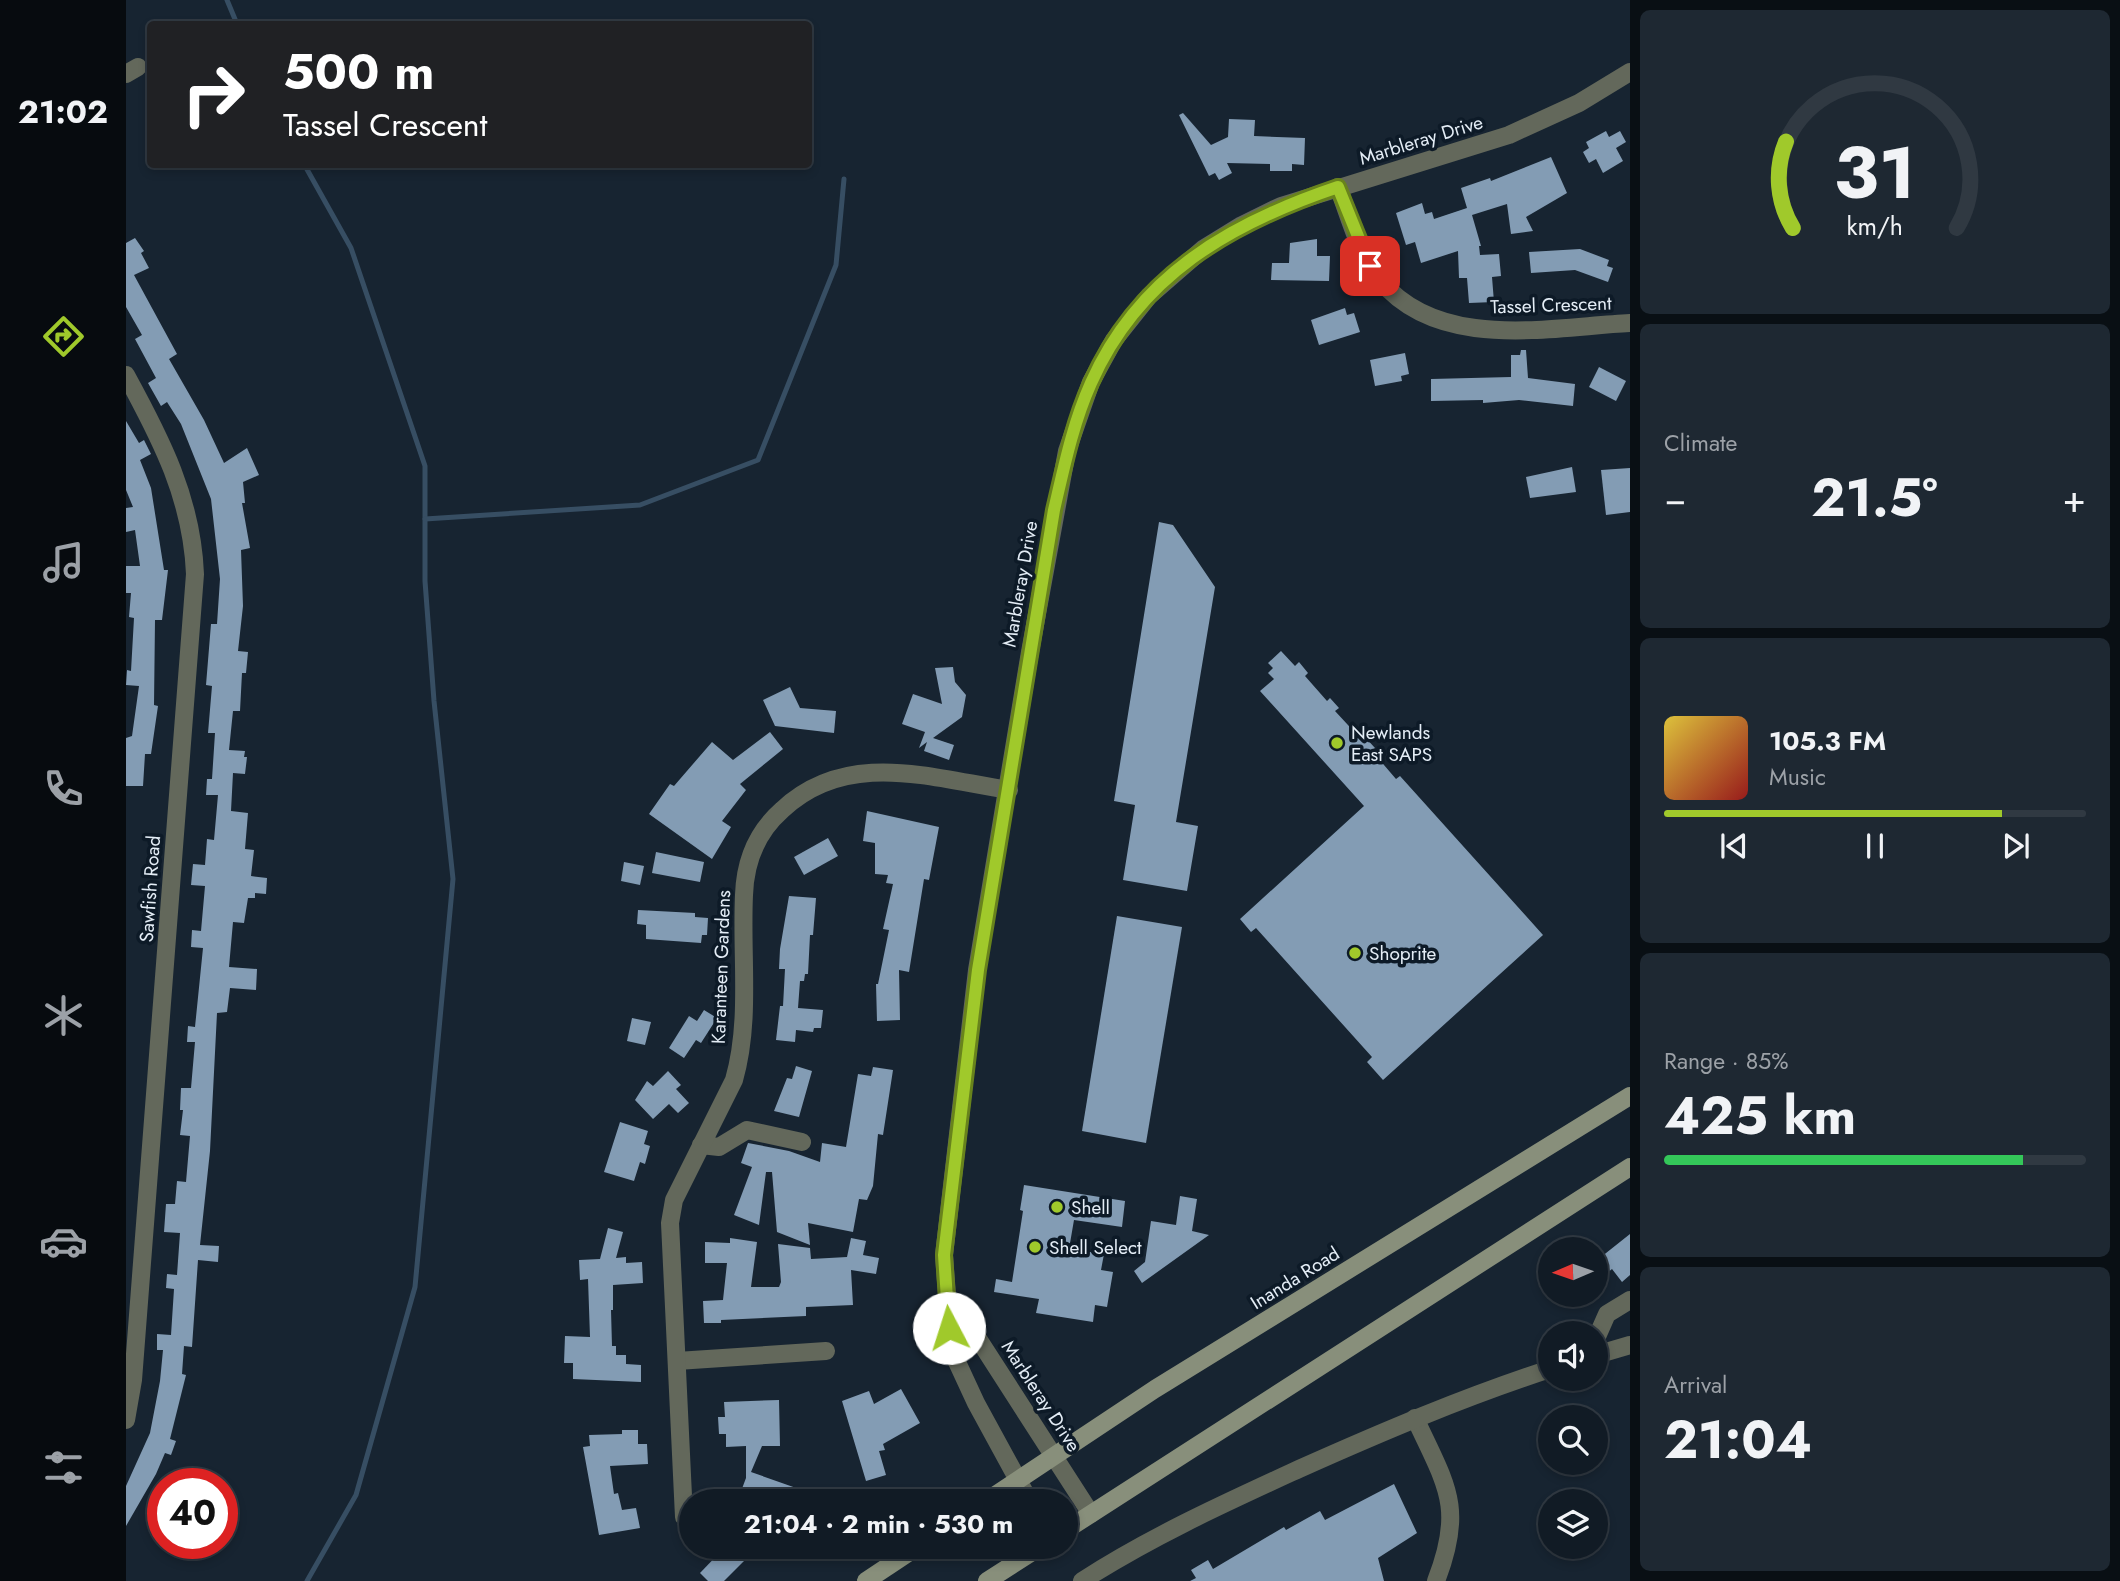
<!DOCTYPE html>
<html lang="en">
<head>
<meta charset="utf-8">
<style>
	body { margin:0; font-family:Jost,sans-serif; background:#1e2832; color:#f1f3f6; height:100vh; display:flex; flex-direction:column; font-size:26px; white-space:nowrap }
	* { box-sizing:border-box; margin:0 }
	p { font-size:23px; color:#9ca1a7 }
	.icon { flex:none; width:38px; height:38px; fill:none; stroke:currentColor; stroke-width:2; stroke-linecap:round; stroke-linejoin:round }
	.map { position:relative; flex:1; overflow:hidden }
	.panel { display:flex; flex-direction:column; gap:10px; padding:10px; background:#090f14; width:490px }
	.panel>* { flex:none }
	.banner { position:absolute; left:21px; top:21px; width:665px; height:147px; border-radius:7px; box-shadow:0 4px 10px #0003,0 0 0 2px #303942; background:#202124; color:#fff; overflow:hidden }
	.needle { width:46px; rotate:268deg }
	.buttons { position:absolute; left:1412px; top:1237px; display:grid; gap:14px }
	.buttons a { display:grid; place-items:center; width:70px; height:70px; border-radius:50%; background:#111b25; box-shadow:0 4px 10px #0003,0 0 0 2px #303942; font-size:35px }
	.speed { position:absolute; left:21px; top:1468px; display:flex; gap:14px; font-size:35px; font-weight:700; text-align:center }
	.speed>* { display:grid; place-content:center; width:91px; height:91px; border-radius:50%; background:#111b25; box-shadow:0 4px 10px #0003,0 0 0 2px #303942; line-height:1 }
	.speed .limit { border:10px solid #d22; background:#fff; color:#111 }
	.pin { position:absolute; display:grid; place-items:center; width:60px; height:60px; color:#fff; margin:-30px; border-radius:14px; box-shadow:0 4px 10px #0006 }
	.me { position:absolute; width:77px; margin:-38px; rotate:355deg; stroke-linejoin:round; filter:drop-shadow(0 0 5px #0008) }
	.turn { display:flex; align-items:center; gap:24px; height:147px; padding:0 21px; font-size:32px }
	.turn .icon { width:91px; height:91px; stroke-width:2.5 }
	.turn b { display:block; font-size:49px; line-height:60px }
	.big { font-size:52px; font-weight:700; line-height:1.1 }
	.panel .tile { flex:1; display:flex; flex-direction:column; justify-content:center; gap:10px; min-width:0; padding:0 24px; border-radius:10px; background:#1e2832 }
	.panel .dial { align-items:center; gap:0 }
	.dial svg { height:182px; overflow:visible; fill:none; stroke:#303942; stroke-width:7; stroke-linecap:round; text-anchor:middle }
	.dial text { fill:#f1f3f6; stroke:none }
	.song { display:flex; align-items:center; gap:21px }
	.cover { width:84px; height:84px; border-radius:10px; background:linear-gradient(135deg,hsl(50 70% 55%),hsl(0 70% 35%)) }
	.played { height:7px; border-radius:4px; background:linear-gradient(90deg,#a0c92b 80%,#303942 80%) }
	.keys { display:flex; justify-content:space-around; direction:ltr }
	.heat { display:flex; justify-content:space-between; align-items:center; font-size:38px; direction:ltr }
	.charge { height:10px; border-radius:5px; background:linear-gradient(90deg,#34c759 85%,#303942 0) }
	.trip { position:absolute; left:553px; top:1489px; width:399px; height:70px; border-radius:35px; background:#111b25; box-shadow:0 4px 10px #0003,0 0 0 2px #303942; font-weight:700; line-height:70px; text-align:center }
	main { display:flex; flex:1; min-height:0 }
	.menu { display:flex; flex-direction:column; width:126px; justify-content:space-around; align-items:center; background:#070b0f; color:#9ca1a7 }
	.menu .icon { width:49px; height:49px }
	.menu .active { color:#a0c92b }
	.menu b { font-size:32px; color:#f1f3f6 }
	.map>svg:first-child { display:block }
</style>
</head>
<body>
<main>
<nav class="menu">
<b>21:02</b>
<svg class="icon active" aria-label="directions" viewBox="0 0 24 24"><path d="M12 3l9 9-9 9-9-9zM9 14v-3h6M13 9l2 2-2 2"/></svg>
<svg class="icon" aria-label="music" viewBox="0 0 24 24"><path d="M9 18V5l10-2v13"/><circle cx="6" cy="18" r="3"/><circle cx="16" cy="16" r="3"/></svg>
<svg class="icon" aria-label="phone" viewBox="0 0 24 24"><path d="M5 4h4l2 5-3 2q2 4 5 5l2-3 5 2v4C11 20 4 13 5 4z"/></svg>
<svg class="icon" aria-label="climate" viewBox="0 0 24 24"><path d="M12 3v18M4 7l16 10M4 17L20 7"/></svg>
<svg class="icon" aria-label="car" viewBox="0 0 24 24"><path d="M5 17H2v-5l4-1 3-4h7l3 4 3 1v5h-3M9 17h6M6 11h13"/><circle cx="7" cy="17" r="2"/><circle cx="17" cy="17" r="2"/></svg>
<svg class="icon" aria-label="filters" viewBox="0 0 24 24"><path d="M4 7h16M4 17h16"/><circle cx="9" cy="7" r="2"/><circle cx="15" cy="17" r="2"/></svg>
</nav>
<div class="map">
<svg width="1504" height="1581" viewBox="0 0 1504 1581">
	<rect width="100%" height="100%" fill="#172431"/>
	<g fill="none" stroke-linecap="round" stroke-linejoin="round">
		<g stroke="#374e63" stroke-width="5">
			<polyline points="101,0 111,24"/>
			<polyline points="178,164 225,248 299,466 299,581 308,701 327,879 289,1287 230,1495 181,1581"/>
			<polyline points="299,519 514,505 632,460 710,265 718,179"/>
		</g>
	</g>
	<g fill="#839cb4">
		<polygon points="1057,113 1085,145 1102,137 1103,119 1129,120 1128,136 1179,138 1178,165 1166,164 1166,171 1144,171 1144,164 1101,163 1106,173 1093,180 1089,173 1083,176 1053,115"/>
		<polygon points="1480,131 1483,137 1494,131 1500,142 1490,148 1497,161 1477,173 1470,159 1463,163 1457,152 1463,148 1460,142"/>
		<polygon points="1425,157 1441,193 1400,217 1407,231 1385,234 1381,204 1346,215 1355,246 1353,246 1354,255 1373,254 1375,276 1366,277 1368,302 1343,303 1341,278 1333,278 1332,251 1295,263 1289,242 1280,245 1270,213 1296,203 1299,214 1306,212 1308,219 1341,208 1335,188 1364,178 1365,181"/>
		<polygon points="9,238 18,251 15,253 23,268 8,275 51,354 43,359 78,420 98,463 121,448 133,475 117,482 119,503 116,503 124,548 115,550 117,606 112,651 122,652 120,673 116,673 114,711 107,711 103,750 119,751 118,757 121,757 119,774 107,773 105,811 122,813 119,849 128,850 125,876 141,878 140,894 129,893 129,898 122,898 118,923 107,922 103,967 131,969 130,990 104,988 101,1012 91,1013 84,1151 74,1245 93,1246 92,1262 72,1260 66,1347 58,1346 56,1374 60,1375 44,1439 50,1441 45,1455 39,1453 30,1474 0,1526 0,1486 24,1433 34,1381 37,1350 31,1350 31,1334 45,1335 48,1289 40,1288 41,1274 51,1275 54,1233 38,1232 40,1204 49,1204 51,1181 60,1182 64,1136 54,1135 57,1110 54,1110 55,1088 65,1088 69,1042 61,1042 62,1026 69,1027 77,948 65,947 66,930 75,931 79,886 65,885 67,864 79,865 81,839 88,840 92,795 80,795 81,779 86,779 89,733 82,733 86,686 80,685 85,624 91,624 94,579 85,499 55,424 41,402 35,406 22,383 30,378 9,339 16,335 0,307 0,243"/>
		<polygon points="1191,239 1191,256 1204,256 1203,281 1145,280 1146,263 1163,263 1164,243"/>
		<polygon points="1454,249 1483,260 1481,266 1487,268 1482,282 1449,270 1405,273 1403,252"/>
		<polygon points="1219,308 1221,315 1228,313 1234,332 1193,345 1185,320"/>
		<polygon points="1395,350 1400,350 1402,378 1449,384 1447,406 1393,400 1357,403 1357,400 1305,401 1305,379 1385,377 1385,355 1394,355"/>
		<polygon points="1279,353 1283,374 1275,376 1276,381 1249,386 1244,360"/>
		<polygon points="1473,367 1500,381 1490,401 1463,387"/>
		<polygon points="0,421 13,443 18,440 25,454 14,460 25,488 38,570 42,570 36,620 29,620 28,705 32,706 25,754 19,754 17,786 0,786 0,738 6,736 13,686 0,685 1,670 5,671 8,618 3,617 5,593 0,593 0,566 14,566 9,530 0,532 0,508 7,507 0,490"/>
		<polygon points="1446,467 1450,492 1404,498 1400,477"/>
		<polygon points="1504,468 1504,512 1480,515 1475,470"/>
		<polygon points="1033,522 1047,525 1089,587 1050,822 1072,826 1061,891 997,880 1009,805 988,801"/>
		<polygon points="1155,651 1169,666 1173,662 1182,673 1179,676 1201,701 1204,698 1213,708 1209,711 1234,738 1237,735 1249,748 1246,751 1270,779 1274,776 1417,935 1257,1080 1241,1062 1246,1057 1130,928 1125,932 1114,919 1238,806 1134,691 1148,679 1142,673 1147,668 1142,663"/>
		<polygon points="827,667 829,682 840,695 836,717 807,738 828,745 823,760 798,751 801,742 793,748 799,732 776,724 787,694 816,704 809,668"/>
		<polygon points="664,687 674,708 710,711 708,733 649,726 637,700"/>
		<polygon points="644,732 657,749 614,784 620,790 596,821 605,827 586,859 523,814 544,784 548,786 586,742 607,760"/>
		<polygon points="741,811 813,827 803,880 798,879 783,972 773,970 774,1020 751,1021 750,984 752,984 763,930 757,929 767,884 760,883 762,875 749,874 749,843 737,841"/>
		<polygon points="702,838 712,856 678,875 668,857"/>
		<polygon points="530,852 578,862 574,882 526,873"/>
		<polygon points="498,862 518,866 514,885 495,881"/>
		<polygon points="663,896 690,898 687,935 684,935 682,974 679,974 678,981 674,981 672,1008 697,1010 695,1028 688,1028 687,1032 670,1030 669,1042 650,1040 654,1006 657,1006 659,969 653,969 654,949"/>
		<polygon points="512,910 569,913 569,917 582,918 581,935 576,935 575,943 520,939 520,925 511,924"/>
		<polygon points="991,916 1056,927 1020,1143 956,1131"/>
		<polygon points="578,1010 591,1018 575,1043 570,1040 558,1058 543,1048 563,1016 571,1021"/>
		<polygon points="506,1018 525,1022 519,1045 501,1041"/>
		<polygon points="670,1066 686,1071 673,1117 648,1111 661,1078 666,1079"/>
		<polygon points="747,1067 767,1070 757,1135 752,1134 747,1186 741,1200 733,1199 727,1232 682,1223 684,1245 651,1232 646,1172 640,1172 633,1225 608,1215 626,1167 615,1163 622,1143 663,1151 694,1162 696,1143 720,1147 732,1074 745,1076"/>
		<polygon points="542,1071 555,1085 550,1089 563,1103 552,1113 543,1104 527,1119 509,1100 521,1081 527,1086"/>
		<polygon points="494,1122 522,1131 518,1144 524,1146 519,1164 514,1162 508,1181 478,1172"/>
		<polygon points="898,1185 999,1201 996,1227 948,1220 943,1249 978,1254 975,1270 987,1272 981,1307 969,1305 967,1322 910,1313 913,1299 868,1292 870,1279 886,1282 897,1211 894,1210"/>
		<polygon points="1054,1196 1071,1199 1066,1231 1083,1235 1016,1283 1008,1271 1019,1262 1025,1221 1050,1225"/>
		<polygon points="482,1228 497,1232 490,1258 500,1257 500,1263 516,1262 517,1283 487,1285 487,1310 485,1310 486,1346 490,1346 490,1355 500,1355 500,1364 515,1365 515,1382 447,1379 447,1363 438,1363 439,1336 464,1337 462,1279 454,1280 453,1260 474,1259"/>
		<polygon points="1504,1234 1504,1275 1496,1282 1486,1269 1470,1282 1470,1261"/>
		<polygon points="604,1238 631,1242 625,1287 653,1287 655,1282 652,1244 684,1248 685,1259 721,1257 725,1238 740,1241 737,1255 753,1258 750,1274 725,1270 727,1305 680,1307 680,1316 595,1320 595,1323 578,1323 577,1301 597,1300 601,1263 579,1263 579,1242 604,1243"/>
		<polygon points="775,1389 794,1423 757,1444 759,1450 753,1451 760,1475 740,1481 716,1401 743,1391 748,1404"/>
		<polygon points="653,1400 654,1446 636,1446 625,1472 673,1489 669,1502 611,1502 620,1478 620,1446 600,1447 600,1434 593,1434 592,1417 599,1417 598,1402"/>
		<polygon points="496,1430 512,1430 512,1444 521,1444 522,1464 484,1466 488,1494 492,1493 496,1510 510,1508 514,1528 473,1535 457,1447 464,1446 463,1435 496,1434"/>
		<polygon points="1268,1484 1291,1533 1252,1558 1258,1581 1064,1581 1070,1578 1065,1570 1082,1560 1087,1569 1158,1527 1160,1530 1194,1511 1199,1520"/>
		<polygon points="599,1547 632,1547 598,1581 582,1581 574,1573"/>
	</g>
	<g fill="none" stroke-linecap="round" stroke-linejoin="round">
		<g stroke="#63685b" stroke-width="18">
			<polyline points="0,74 12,67"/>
			<path d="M1212 187C1224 218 1233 255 1254 280 1313 352 1424 327 1504 323"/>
			<path d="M0 375C35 439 66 499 69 574L7 1380 0 1420"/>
			<polyline points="575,1145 593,1147 621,1130 676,1142"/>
			<polyline points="1470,1339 1481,1314 1504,1300"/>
			<polyline points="1470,1355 1504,1345"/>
			<polyline points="551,1361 700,1351"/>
			<path d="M1289 1418C1320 1485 1339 1507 1310 1581"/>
			<path d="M558 1517 544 1223 548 1200 608 1080C625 1021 615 956 618 895 619 862 631 832 656 810 721 749 804 778 883 790"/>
			<path d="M956 1581C1024 1537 1099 1503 1173 1469 1256 1432 1338 1397 1424 1369"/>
		</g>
		<g stroke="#63685b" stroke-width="18">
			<polyline points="821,1307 851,1337 965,1514"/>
			<polyline points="904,1502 850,1403 825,1349 818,1255 851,970 904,652 941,451 965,382 988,340 1023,296 1077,249 1116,225 1155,206 1383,135 1453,103 1504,72"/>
		</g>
		<g stroke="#888f7b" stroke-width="18">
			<polyline points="859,1502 1029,1389 1504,1096"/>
			<polyline points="940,1530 1504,1167"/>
			<polyline points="740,1581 791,1547"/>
			<polyline points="861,1581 914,1547"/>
		</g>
	</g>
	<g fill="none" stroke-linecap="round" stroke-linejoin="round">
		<g stroke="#68831c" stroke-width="18">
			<path id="route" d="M823 1328 818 1255 852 970 928 510C938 467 947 423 965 383 1013 275 1105 223 1212 187L1244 266"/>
		</g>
		<use href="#route" stroke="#a0c92b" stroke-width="12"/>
	</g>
	<g fill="#a0c92b" stroke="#0d1a27" stroke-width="2.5">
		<circle cx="1211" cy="743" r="7"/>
		<circle cx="1229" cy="953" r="7"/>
		<circle cx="931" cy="1207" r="7"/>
		<circle cx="909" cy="1247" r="7"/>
	</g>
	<g text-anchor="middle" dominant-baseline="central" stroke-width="7" stroke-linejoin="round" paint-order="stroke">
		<g font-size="19" fill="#e4edf6" stroke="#0d1a27">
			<text transform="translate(1295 140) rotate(-17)">Marbleray Drive</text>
			<text transform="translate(1425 305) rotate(-2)">Tassel Crescent</text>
			<text transform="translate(894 584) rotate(-80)">Marbleray Drive</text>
			<text transform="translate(24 889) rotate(-86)">Sawfish Road</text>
			<text transform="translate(595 967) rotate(-88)">Karanteen Gardens</text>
			<text transform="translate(1169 1278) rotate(-32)">Inanda Road</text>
			<text transform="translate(915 1396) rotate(57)">Marbleray Drive</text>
		</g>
		<g font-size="19" fill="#e4edf6" stroke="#0d1a27" text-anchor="start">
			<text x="1225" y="732">Newlands<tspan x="1225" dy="22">East SAPS</tspan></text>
			<text x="1243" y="953">Shoprite</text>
			<text x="945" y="1207">Shell</text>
			<text x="923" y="1247">Shell Select</text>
		</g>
	</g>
</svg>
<div class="buttons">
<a><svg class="needle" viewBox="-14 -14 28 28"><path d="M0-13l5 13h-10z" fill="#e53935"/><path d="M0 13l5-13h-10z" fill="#9ca1a7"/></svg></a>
<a><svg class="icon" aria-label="sound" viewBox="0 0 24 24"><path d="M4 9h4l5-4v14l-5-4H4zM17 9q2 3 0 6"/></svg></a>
<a><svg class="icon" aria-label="search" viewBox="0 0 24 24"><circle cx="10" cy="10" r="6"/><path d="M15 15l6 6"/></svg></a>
<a><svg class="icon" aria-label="layers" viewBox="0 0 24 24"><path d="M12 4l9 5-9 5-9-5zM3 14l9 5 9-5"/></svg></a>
</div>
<div class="speed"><div class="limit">40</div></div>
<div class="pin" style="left:1244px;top:266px;background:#d93025"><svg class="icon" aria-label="arrive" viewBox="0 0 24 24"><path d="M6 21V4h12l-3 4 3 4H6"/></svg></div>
<svg class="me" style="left:823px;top:1328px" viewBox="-20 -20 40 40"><circle r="19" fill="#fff"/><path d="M0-13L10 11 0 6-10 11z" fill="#a0c92b"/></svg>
<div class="trip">21:04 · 2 min · 530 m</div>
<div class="banner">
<div class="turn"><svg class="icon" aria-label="right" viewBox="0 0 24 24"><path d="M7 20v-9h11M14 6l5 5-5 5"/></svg><div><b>500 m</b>Tassel Crescent</div></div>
</div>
</div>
<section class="panel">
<div class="tile dial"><svg viewBox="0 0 100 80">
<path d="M14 69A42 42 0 1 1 86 69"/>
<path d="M14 69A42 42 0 0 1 11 31" stroke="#a0c92b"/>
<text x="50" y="56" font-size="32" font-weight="700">31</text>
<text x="50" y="72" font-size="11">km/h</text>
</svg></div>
<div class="tile"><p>Climate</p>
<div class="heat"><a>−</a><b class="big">21.5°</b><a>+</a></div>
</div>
<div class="tile">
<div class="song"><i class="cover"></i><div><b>105.3 FM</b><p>Music</p></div></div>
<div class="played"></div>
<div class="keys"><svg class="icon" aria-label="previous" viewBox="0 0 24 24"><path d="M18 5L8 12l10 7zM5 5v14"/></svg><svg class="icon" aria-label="pause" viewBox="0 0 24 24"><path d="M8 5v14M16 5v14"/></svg><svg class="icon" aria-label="next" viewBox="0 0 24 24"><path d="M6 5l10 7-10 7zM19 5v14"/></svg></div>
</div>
<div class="tile"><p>Range · 85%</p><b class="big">425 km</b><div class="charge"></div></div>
<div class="tile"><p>Arrival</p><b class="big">21:04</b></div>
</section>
</main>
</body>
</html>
